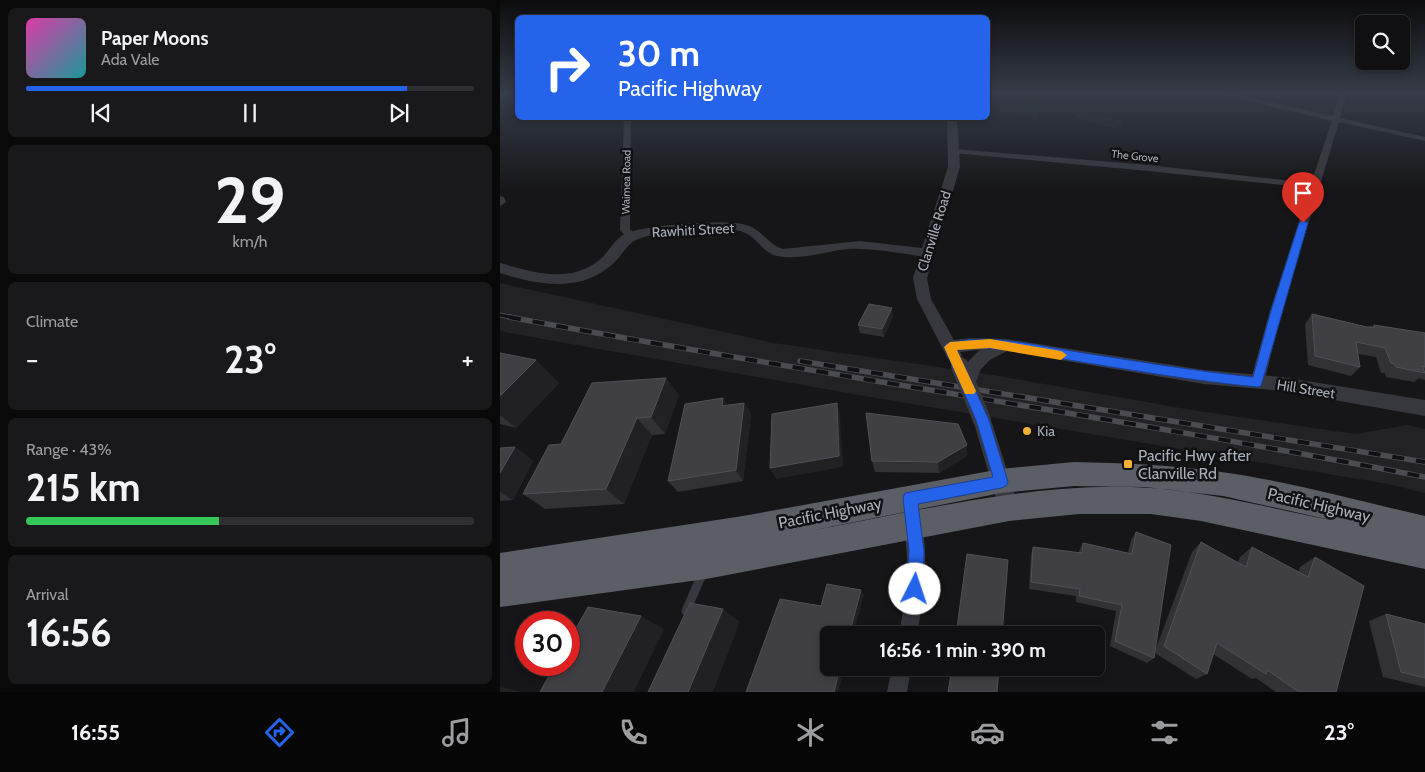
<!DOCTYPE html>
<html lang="en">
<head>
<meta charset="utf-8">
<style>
	body { margin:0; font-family:Cabin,sans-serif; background:#19191b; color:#f1f3f6; height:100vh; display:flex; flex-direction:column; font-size:19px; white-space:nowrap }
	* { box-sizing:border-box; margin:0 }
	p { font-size:16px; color:#9c9d9f }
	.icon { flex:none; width:28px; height:28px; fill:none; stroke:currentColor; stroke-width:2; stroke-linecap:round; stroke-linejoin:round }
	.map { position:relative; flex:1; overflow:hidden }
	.sheet { display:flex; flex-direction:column; gap:8px; padding:8px; background:#09090a; width:500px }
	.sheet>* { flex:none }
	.banner { position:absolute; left:15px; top:15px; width:475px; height:105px; border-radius:8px; box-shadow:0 2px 8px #0003,0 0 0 1px #303032; background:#2563eb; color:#fff; overflow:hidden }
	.buttons { position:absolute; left:855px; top:15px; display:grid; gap:10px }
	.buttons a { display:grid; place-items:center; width:55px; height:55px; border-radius:8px; background:#101012; box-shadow:0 2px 8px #0003,0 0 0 1px #303032; font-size:25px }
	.speed { position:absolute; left:15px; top:611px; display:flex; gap:10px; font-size:25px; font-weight:700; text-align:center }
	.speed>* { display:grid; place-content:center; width:65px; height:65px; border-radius:50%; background:#101012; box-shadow:0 2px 8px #0003,0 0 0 1px #303032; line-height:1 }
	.speed .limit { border:8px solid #d22; background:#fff; color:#111 }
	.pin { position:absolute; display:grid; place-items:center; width:42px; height:42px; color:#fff; margin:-51px -21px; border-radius:50% 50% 50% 0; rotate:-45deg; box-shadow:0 0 5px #0007 }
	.pin .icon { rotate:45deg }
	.me { position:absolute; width:55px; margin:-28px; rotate:4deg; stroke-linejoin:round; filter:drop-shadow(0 0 4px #0008) }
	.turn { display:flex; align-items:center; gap:18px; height:105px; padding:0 20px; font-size:22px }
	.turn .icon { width:65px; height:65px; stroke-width:2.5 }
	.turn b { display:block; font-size:35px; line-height:42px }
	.big { font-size:38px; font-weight:700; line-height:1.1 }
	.sheet .tile { flex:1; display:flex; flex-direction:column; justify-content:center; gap:8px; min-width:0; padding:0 18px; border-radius:8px; background:#19191b }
	.sheet .dial { align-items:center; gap:0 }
	.dial b { font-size:65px; line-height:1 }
	.song { display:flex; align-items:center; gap:15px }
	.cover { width:60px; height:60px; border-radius:8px; background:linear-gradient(135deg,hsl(320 70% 55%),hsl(180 70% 35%)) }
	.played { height:5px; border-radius:2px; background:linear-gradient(90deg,#2563eb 85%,#303032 85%) }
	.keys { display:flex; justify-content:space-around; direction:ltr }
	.heat { display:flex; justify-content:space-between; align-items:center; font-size:28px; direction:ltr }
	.charge { height:8px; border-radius:4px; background:linear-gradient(90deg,#34c759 43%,#303032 0) }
	.trip { position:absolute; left:320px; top:626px; width:285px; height:50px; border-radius:8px; background:#101012; box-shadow:0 2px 8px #0003,0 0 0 1px #303032; font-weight:700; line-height:50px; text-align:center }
	.tabs { display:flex; height:80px; justify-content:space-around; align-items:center; background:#060607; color:#9c9d9f }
	.tabs .icon { width:35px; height:35px }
	.tabs .on { color:#2563eb }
	.tabs b { font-size:22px; color:#f1f3f6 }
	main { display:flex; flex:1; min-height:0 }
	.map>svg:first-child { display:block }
</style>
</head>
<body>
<main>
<section class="sheet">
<div class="tile">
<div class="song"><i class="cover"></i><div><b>Paper Moons</b><p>Ada Vale</p></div></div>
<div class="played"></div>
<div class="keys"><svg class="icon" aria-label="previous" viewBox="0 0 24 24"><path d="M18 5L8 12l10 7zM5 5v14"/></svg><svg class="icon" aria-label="pause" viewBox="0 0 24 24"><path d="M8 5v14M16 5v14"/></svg><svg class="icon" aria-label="next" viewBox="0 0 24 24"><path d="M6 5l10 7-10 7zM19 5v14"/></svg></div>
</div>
<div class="tile dial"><b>29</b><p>km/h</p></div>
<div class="tile"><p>Climate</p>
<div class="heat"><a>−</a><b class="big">23°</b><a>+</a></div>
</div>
<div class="tile"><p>Range · 43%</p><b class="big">215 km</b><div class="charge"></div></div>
<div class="tile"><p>Arrival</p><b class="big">16:56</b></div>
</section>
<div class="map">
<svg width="925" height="692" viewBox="0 0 925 692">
	<rect width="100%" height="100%" fill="#161618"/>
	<polygon fill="#222225" points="0,283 274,343 493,375 692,410 855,434 907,425 925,429 925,493 888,484 353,394 9,333 0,330"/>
	<g fill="#1c231d">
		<polygon points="521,98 541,99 537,118 515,116"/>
		<polygon points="582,111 624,121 617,129 574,118"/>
	</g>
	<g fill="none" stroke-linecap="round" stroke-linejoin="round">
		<polyline stroke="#37383d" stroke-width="9" points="186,611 203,572"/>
		<g fill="#37383d" fill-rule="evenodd">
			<polygon points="714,93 729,93 833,116 840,93 847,93 840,118 925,137 925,141 839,122 781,314 764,383 762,387 757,388 752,387 750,383 769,314 810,188 648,171 454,153 450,151 454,149 648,165 811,183 832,121"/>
			<polygon points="124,118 131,118 130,229 136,236 131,239 127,238 120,230"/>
			<path d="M413 515 419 517C431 547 423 603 417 635H399C403 612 407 588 407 564 408 550 402 530 407 517Z"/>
			<polygon points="392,668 411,668 407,692 387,692"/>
		</g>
		<g fill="#37383d" fill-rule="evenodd">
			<path d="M447 118H457L460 167 427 278 431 299 454 340 470 338 506 339 704 370 782 377 925 400V416L782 391 704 384 507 351 490 360 481 369 473 389 467 391 461 389 458 384C462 370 468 359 480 350L460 352 462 355 460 359 454 361 448 359 417 299 413 278 420 256C396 253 372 248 348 249 327 251 306 259 284 257 262 256 260 238 243 232 228 226 178 233 160 234 122 239 132 248 109 267 77 293 36 284 0 273V263C33 272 68 284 98 261 108 254 113 240 125 234 143 225 222 220 242 224 263 228 266 244 283 249L360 241 422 248 448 167Z"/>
			<polygon points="0,196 4,197 6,202 0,206"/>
			<polygon points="482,412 488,414 491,420 519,508 516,515 509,518 502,515 499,508 473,420 476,414"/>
		</g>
		<path fill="#5b5e65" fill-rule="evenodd" d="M574 462C624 463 672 465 721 472 788 481 859 501 925 516V569L701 521 651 514H579L509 521 206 579 0 607V553L243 516 501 469ZM574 486 645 487 723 496 831 520C772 509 711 492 651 488 539 480 419 511 309 531L501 493Z"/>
		<g stroke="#4a4c52" stroke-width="5">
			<polyline id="rail-far1" points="0,315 15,318"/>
		</g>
		<g stroke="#4a4c52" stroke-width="5.5">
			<g id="rail">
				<path d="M9 317C314 374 621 418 925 477"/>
				<polyline points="300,361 925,462"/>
			</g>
		</g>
		<use href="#rail-far1" stroke="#111113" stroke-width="3" stroke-dasharray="9" stroke-linecap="butt"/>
		<use href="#rail" stroke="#111113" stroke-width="4" stroke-dasharray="12" stroke-linecap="butt"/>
		<polyline stroke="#37383d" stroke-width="18" points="460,366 482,420"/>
	</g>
	<g fill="#323236">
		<polygon points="812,314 867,327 873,327 874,325 925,333 925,380 919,378 914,382 886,377 885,373 881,373 876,357 858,354 860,367 851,376 808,365 805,324"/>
		<polygon points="393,316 384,337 360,333 358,325"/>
		<polygon points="0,353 59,383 16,428 0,424"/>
		<polygon points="179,395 165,434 152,435 124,504 45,509 23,494 61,444"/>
		<polygon points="244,403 251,414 243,481 178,492 168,481 227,405"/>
		<polygon points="467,445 467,456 439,473 375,472 372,461"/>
		<polygon points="15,447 33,461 13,500 0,501 0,448"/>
		<polygon points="636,532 655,651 692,552 701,542 738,563 740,557 752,547 799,572 800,567 815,557 836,692 776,692 756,678 752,679 713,654 707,674 696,679 655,653 654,658 647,663 610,646 616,611 576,602 576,596 529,589 531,555 533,547 579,553 579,551 583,543 628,553 631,540"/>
		<polygon points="886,614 925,624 925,687 883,677 869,621"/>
	</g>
	<g fill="#212124">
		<polygon points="392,308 393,316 384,337 382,329"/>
		<polygon points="36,360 59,383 16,428 0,415 0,396"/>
		<polygon points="166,378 179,395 165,434 151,417"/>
		<polygon points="223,398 230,410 222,406"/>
		<polygon points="244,403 251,414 243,481 236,470"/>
		<polygon points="337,403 340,415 343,467 276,479 270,468"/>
		<polygon points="137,418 152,435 124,504 106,489"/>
		<polygon points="467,445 467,456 439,473 438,462"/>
		<polygon points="15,447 33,461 13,500 0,492 0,473"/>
		<polygon points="361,590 364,595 353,635 349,635"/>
		<polygon points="223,609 240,622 213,692 188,692"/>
		<polygon points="141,616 164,629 134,692 102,692"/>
		<polygon points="340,668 345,668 338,692 334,692"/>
		<polygon points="0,687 22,692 0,692"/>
	</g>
	<g fill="#3f3f44" stroke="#4f5156">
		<polygon points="369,304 392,308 382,329 358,325"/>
		<polygon points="812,314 867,327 875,327 874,325 925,333 925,367 922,366 925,373 896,367 894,364 891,363 885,348 856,342 860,367 815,356"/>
		<polygon points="0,353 36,360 0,396"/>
		<polygon points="166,378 151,417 137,418 106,489 23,494 49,445 61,444 92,383"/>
		<polygon points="223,398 222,406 244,403 236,470 168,481 185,404"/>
		<polygon points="337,403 339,456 270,468 272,414"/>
		<polygon points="366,413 458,424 467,445 438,462 372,461"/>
		<polygon points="15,447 0,473 0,448"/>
		<polygon points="636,532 671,545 654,658 615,641 622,605 579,596 580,589 531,582 533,547 582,553 583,543 632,554"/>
		<polygon points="701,542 746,567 752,547 808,577 815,557 864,586 836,692 799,692 767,670 766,674 717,643 707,674 664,646"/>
		<polygon points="467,554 508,560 502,635 456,635"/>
		<polygon points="327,584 361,590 349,635 329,635 329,668 340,668 334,692 246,692 280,599 321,606"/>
		<polygon points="190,603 223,609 188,692 148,692"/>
		<polygon points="88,607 141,616 102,692 40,692 55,665 69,665 69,641"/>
		<polygon points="886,614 925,624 925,678 901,672"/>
		<polygon points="452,668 499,668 497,692 448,692"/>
	</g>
	<linearGradient id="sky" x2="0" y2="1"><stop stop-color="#0c0c0d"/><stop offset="0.49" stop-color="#363c48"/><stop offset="1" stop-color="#363c48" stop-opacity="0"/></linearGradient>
	<rect width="925" height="190" fill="url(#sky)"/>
	<path fill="#2563eb" stroke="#184099" d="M803 220 808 223 761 386 757 387C696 381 636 371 575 361 537 355 496 344 457 350L489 420 508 482 506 486 501 488 418 504 424 551 423 589 421 595 415 597 409 595 407 589 409 551 403 498 405 493 493 477 476 420 444 347 446 344C485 332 539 346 578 352 636 361 694 371 753 377L770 314 799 223Z"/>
	<polygon fill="#f59e0b" points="490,339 561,351 567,355 561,360 490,348 457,350 476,391 474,394 465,394 444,347 450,342"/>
	<g fill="#f2b134" stroke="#111113" stroke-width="2">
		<circle cx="527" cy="431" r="5"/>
		<rect x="623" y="459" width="10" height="10" rx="2.5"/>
	</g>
	<g text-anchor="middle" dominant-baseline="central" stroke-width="5" stroke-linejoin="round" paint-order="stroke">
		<g font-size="11" fill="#a8adb8" stroke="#111113">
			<text transform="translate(635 156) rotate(6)">The Grove</text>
			<text transform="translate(126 182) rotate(-89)">Waimea Road</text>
		</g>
		<g font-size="14" fill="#a8adb8" stroke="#111113">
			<text transform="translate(193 230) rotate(-3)">Rawhiti Street</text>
			<text transform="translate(434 231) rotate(-73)">Clanville Road</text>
			<text transform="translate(806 389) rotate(9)">Hill Street</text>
		</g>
		<g font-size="14" fill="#a8adb8" stroke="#111113" text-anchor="start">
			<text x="537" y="431">Kia</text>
		</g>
		<g font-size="16" fill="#a8adb8" stroke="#111113" text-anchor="start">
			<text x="638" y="455">Pacific Hwy after<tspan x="638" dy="18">Clanville Rd</tspan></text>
		</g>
		<g font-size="16" fill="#a8adb8" stroke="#111113">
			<text transform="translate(819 505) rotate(13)">Pacific Highway</text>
			<text transform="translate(330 513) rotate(-11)">Pacific Highway</text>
		</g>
	</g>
</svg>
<div class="buttons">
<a><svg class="icon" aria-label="search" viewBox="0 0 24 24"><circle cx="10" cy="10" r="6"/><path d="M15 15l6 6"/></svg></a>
</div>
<div class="speed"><div class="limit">30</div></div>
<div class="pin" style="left:803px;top:223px;background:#d93025"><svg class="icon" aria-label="arrive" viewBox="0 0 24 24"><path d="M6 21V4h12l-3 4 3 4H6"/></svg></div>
<svg class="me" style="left:415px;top:589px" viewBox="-20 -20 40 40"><circle r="19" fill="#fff"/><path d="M0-13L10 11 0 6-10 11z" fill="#2563eb"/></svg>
<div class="trip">16:56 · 1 min · 390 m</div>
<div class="banner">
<div class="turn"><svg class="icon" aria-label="right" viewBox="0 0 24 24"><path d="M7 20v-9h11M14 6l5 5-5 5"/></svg><div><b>30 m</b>Pacific Highway</div></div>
</div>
</div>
</main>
<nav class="tabs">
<b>16:55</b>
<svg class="icon on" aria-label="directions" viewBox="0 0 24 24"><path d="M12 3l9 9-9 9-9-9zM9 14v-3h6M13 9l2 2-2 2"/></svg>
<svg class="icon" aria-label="music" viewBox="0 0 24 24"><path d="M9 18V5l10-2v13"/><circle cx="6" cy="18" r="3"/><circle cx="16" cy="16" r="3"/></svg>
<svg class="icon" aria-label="phone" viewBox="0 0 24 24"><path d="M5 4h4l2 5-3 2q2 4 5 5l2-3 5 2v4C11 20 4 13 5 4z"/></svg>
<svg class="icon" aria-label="climate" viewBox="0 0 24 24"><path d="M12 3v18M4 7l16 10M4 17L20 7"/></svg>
<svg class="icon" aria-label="car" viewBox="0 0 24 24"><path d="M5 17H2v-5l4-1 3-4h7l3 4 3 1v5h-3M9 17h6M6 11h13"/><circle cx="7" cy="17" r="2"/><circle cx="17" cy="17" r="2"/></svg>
<svg class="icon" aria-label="filters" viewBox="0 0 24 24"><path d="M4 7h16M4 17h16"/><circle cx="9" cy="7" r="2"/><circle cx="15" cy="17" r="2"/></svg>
<b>23°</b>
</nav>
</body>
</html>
